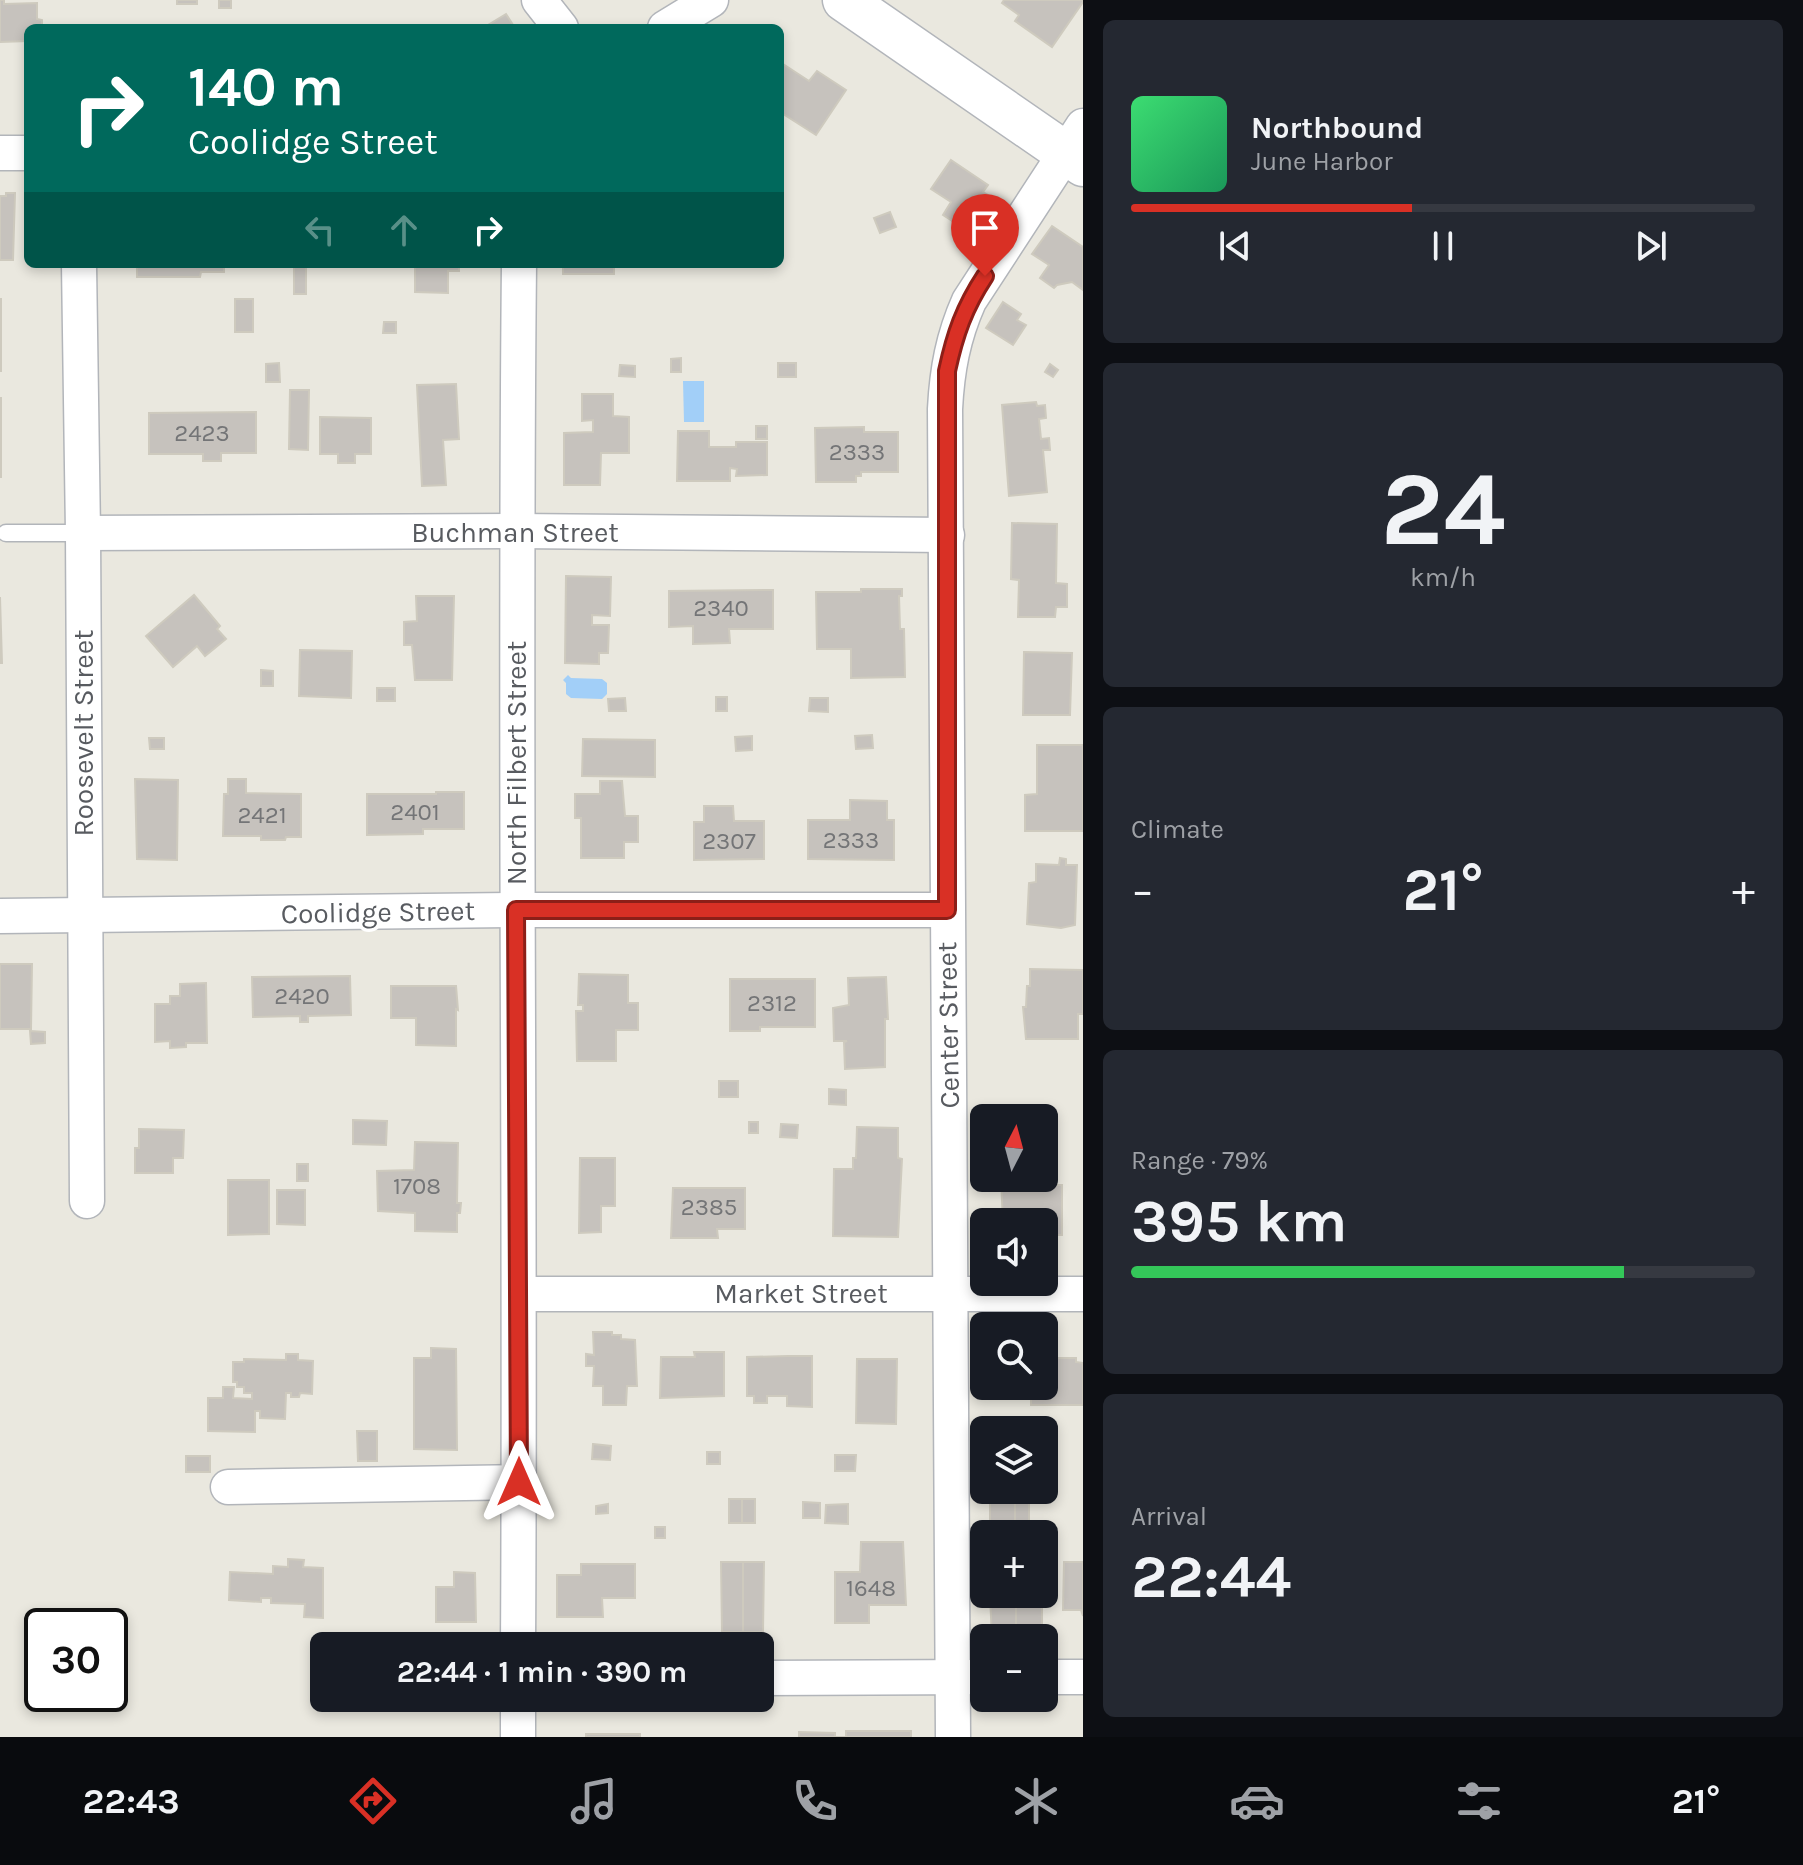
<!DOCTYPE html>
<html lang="en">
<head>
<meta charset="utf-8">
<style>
	body { margin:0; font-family:Karla,sans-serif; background:#242831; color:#f1f3f6; height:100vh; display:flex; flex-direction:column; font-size:30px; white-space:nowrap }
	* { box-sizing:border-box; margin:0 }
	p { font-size:26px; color:#9ea1a6 }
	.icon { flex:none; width:44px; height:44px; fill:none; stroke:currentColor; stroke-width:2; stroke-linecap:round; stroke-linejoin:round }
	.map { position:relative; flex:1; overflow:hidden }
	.side { display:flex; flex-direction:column; gap:20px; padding:20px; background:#0d0f14; width:720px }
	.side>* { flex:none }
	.banner { position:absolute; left:24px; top:24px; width:760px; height:244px; border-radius:12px; box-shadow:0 4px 12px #0003; background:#00695c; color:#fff; overflow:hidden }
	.needle { width:52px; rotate:6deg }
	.buttons { position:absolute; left:970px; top:1104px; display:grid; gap:16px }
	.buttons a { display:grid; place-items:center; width:88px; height:88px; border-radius:12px; background:#171b24; box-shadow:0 4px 12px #0003; font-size:40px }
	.speed { position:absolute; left:24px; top:1608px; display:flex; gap:16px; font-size:40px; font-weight:700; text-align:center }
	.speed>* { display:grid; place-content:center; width:104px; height:104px; border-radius:50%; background:#171b24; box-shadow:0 4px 12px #0003; line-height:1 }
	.speed .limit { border:4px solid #111; border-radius:12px; background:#fff; color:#111 }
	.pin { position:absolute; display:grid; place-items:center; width:68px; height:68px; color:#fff; margin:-82px -34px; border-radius:50% 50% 50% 0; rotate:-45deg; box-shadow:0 0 8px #0007 }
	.pin .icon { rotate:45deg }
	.me { position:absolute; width:88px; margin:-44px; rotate:0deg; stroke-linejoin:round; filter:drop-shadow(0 0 6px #0008) }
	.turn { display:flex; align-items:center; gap:28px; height:168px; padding:0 32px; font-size:36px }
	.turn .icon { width:104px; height:104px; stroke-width:2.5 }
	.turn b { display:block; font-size:56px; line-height:68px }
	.lanes { display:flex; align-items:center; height:76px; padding:0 32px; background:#0003; justify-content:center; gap:40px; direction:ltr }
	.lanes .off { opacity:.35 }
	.big { font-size:60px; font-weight:700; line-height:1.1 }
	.side .widget { flex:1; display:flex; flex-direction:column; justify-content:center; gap:12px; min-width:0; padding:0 28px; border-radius:12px; background:#242831 }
	.side .dial { align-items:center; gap:0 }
	.dial b { font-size:104px; line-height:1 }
	.song { display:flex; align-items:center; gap:24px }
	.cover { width:96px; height:96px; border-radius:12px; background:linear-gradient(135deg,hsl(140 70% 55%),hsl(150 70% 35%)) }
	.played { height:8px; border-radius:4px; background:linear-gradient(90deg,#d93025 45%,#363941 45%) }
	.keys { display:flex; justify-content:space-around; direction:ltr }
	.heat { display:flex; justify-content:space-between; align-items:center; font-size:44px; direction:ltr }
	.charge { height:12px; border-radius:6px; background:linear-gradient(90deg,#34c759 79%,#363941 0) }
	.trip { position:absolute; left:310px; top:1632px; width:464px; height:80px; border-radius:12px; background:#171b24; box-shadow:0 4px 12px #0003; font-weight:700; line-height:80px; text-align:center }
	.tabs { display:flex; height:128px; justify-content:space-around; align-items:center; background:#090b0e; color:#9ea1a6 }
	.tabs .icon { width:56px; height:56px }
	.tabs .selected { color:#d93025 }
	.tabs b { font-size:36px; color:#f1f3f6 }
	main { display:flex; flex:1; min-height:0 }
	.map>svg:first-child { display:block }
</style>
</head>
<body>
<main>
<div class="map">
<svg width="1083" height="1737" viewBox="0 0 1083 1737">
	<rect width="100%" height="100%" fill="#eae8df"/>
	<g fill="#a2cff8">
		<polygon points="683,381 704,381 704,422 684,422"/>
		<polygon points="568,675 571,678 602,679 607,683 607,694 602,699 571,698 566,694 566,683 563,680"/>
	</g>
	<g fill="#c6c2bd" stroke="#cecabe" stroke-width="2">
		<polygon points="0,0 4,0 4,4 37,3 37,19 42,20 42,28 28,28 28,41 0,42"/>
		<rect x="177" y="0" width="20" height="4"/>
		<rect x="219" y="0" width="12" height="8"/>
		<polygon points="1004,0 1083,0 1083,2 1052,47 1015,21 1019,15 1002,3"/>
		<polygon points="506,14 515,28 483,28"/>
		<polygon points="780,62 809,81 817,71 846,90 816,135 780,112"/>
		<polygon points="951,160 988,185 983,192 995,199 980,221 976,218 968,231 943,215 951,202 931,189"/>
		<polygon points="6,193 15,193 13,260 0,260 0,196 6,196"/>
		<polygon points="890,212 896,227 880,233 874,218"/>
		<polygon points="1052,226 1083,247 1083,290 1072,282 1057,285 1054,288 1040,278 1049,265 1032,254"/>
		<polygon points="137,264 224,264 224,272 201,272 200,277 137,277"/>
		<polygon points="415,264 459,264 459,271 448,271 448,293 415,292"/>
		<rect x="563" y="264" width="51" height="10"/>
		<polygon points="294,265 306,266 306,294 294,294"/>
		<rect x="0" y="299" width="1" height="72"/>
		<rect x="235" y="299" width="18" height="33"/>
		<polygon points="1003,302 1021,314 1017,320 1026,325 1013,345 986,328"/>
		<polygon points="384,322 396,322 396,333 383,333"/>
		<polygon points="681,358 681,372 671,372 671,359"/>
		<polygon points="279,363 280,382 266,382 266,364"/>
		<rect x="778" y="363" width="18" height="14"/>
		<polygon points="1050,364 1058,370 1053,377 1045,372"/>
		<polygon points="620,365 635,366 635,377 619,376"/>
		<polygon points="456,384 459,439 443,440 446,485 422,486 417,385"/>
		<polygon points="290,390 309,390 308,450 289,449"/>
		<polygon points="582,394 613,394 613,416 629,417 629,453 601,453 600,485 564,485 564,433 593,432 593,420 582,421"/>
		<rect x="0" y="398" width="1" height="79"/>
		<polygon points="1036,402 1037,406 1045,405 1046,418 1039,419 1041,439 1049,438 1050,450 1043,450 1047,492 1009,496 1002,405"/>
		<polygon points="256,412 256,453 221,453 221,461 203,461 203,454 149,454 149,413"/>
		<polygon points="320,417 371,418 371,454 355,454 355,463 338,463 338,454 320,454"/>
		<rect x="756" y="426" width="11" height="13"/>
		<polygon points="864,427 864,432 898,432 898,472 861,472 861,476 856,476 856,482 816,482 815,428"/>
		<polygon points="678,431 709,431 709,447 736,447 736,442 767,442 767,475 736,476 737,469 730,468 730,481 677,481"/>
		<polygon points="1012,523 1057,524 1056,583 1067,584 1067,607 1056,607 1055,617 1018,617 1019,580 1011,579"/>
		<polygon points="566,576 611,577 610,616 592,615 592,625 609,625 608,653 599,653 599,664 565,663"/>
		<polygon points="861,589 902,589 902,596 899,596 900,629 904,629 905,677 851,678 851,649 817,649 816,592 861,592"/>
		<polygon points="773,590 773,629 729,629 730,643 693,644 693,626 669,627 669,591"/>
		<polygon points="194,595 220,626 217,629 226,639 205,656 197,646 173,667 146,636"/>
		<polygon points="416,596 454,596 452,680 415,680 412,645 404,645 404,622 417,621"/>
		<polygon points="0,597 2,663 0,663"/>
		<polygon points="300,650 352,651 351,698 299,696"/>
		<polygon points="1024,652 1072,653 1070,715 1023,715"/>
		<polygon points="261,670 273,671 273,686 261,686"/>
		<rect x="377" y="688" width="18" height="13"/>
		<rect x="716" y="697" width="11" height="14"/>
		<polygon points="625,698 626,711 609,711 608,699"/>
		<polygon points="810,698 828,698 828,712 809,711"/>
		<polygon points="872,735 873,748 856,749 855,736"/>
		<polygon points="752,736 752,750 736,751 735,737"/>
		<polygon points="149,738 164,738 164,749 150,749"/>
		<polygon points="583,739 655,740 655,777 582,776"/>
		<polygon points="1037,745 1083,745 1083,831 1025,831 1025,795 1037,794"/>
		<polygon points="135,779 178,780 177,860 137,859"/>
		<polygon points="228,779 246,779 246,793 301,794 301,837 286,837 285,840 261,840 261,836 223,836 224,794 228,794"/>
		<polygon points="600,781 622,781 625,816 638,816 638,842 624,842 624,858 581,858 581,818 575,818 575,794 600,794"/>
		<polygon points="436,792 464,792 464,829 423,829 423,834 367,835 367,794 436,794"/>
		<polygon points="850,800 887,801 887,820 894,820 894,860 808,859 808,820 850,820"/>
		<polygon points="704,806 733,806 734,821 764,821 764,859 694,860 694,822 704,822"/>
		<polygon points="1060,858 1066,859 1066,865 1077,865 1075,925 1061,928 1027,924 1029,883 1036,882 1036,864 1059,865"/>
		<polygon points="0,964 32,964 31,1029 0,1029"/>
		<polygon points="1030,969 1083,970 1083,1014 1078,1014 1078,1039 1026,1039 1023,1007 1026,1007 1027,986 1030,986"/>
		<polygon points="579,974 628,975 628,1003 638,1003 638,1030 616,1030 616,1061 577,1061 576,1011 583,1011 583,1005 578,1005"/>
		<polygon points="350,976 351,1015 308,1016 308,1022 300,1022 300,1016 253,1017 252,977"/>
		<polygon points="886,977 888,1019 885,1019 885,1067 845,1069 844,1042 847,1041 834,1041 833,1008 849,1005 848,978"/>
		<polygon points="730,979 815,979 815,1027 760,1027 760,1031 730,1031"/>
		<polygon points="206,983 207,1043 186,1043 186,1047 170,1048 170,1041 155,1042 155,1004 170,1004 170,996 180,996 180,984"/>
		<polygon points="391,986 456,986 458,1010 456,1009 456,1046 416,1045 416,1018 391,1018"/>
		<polygon points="30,1031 45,1032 45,1043 31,1044"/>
		<rect x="719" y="1081" width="19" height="16"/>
		<polygon points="829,1089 846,1090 846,1105 829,1104"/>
		<polygon points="353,1120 387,1121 386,1145 353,1144"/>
		<rect x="749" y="1122" width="9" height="11"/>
		<polygon points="781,1124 798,1125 797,1138 780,1137"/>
		<polygon points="857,1127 898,1128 898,1158 902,1159 898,1237 833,1236 834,1169 853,1169 853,1158 856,1158"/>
		<polygon points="139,1129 184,1130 183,1158 173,1158 173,1173 135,1173 135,1148 139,1148"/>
		<polygon points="415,1142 458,1143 457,1203 461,1203 460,1213 457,1213 457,1232 415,1231 415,1213 378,1211 377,1171 414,1170"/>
		<polygon points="580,1158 615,1158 615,1206 601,1206 601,1232 579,1233"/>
		<rect x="297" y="1164" width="11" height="17"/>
		<polygon points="1001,1178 1040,1178 1040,1185 1062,1185 1062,1235 1044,1235 1044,1222 1003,1222"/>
		<polygon points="228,1180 269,1180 269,1234 228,1235"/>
		<polygon points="673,1188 745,1188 745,1229 717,1229 718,1238 671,1238"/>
		<polygon points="277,1190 305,1190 305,1225 277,1224"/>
		<polygon points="593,1332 612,1332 612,1335 621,1335 621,1339 635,1340 637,1386 627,1386 626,1405 603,1405 603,1386 593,1386 594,1366 586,1366 586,1354 594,1355"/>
		<polygon points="431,1348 456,1349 457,1450 414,1449 414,1358 431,1358"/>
		<polygon points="694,1352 724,1352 724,1396 660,1398 661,1357 695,1357"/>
		<polygon points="286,1354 298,1354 298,1360 313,1361 312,1394 300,1393 299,1397 291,1397 291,1393 286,1393 285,1419 260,1418 260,1411 255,1411 255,1432 208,1431 208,1398 223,1398 223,1387 234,1387 233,1398 252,1399 252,1393 244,1393 244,1387 237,1387 237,1382 233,1382 233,1362 244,1362 244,1359 286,1360"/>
		<polygon points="788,1356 812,1356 812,1407 787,1406 787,1396 767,1396 767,1403 754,1403 754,1396 747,1396 747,1357"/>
		<polygon points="1049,1358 1076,1358 1076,1362 1083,1363 1083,1405 1031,1405 1031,1386 1044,1386 1044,1363 1049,1363"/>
		<polygon points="857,1359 897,1359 896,1424 856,1423"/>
		<polygon points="357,1431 377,1431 377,1461 358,1461"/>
		<polygon points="593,1444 611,1446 610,1460 592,1459"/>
		<rect x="707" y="1452" width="13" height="12"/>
		<polygon points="835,1455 856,1455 855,1471 835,1471"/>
		<rect x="186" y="1456" width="24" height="16"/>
		<rect x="729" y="1499" width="13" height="24"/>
		<rect x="742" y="1499" width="13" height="24"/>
		<rect x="990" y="1499" width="25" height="29"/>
		<rect x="1015" y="1499" width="14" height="29"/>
		<polygon points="803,1502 820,1503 820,1518 803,1518"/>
		<polygon points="608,1504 608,1513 596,1514 596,1506"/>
		<polygon points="848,1504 848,1524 825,1523 826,1505"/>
		<rect x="655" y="1527" width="10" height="11"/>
		<polygon points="861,1542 903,1542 906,1605 869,1605 869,1623 835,1623 835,1572 860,1572"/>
		<polygon points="288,1559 304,1560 303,1567 323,1568 323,1618 304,1617 305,1604 271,1603 271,1598 261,1598 261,1602 229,1600 230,1572 273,1574 273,1566 288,1567"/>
		<polygon points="721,1562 743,1562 743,1632 722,1632"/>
		<polygon points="743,1562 764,1562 763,1632 743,1632"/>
		<polygon points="1064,1562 1083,1562 1083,1616 1081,1610 1063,1610"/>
		<polygon points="581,1564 635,1564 635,1598 602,1598 603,1617 557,1617 557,1575 581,1575"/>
		<polygon points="454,1572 475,1573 476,1622 436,1622 436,1587 454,1587"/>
		<polygon points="1016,1594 1016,1638 992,1638 990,1596"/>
		<polygon points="1016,1594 1043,1594 1045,1598 1042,1606 1042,1638 1016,1638"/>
		<polygon points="846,1731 911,1731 911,1737 799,1737 799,1732 835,1733 835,1737 846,1737"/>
		<rect x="586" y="1734" width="54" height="3"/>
	</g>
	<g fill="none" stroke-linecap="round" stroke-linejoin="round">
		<g stroke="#b2b5ba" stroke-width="19">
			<polyline id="service" points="6,533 83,533"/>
		</g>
		<g stroke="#b2b5ba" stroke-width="37">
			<g id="minor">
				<polyline points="539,0 561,28"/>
				<polyline points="665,28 711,0"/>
				<polyline points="0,153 28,153"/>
				<polyline points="79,264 83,533 87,1201"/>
				<polyline points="83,533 516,531 947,535"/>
				<polyline points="0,916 516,910 947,910"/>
				<polyline points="520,1294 1083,1294"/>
				<polyline points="228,1487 519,1482"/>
				<path d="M518 1646C521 1185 514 725 519 264"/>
				<polyline points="1044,1677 1083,1677"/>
				<polyline points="760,1678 984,1677"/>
				<polyline points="518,1698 518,1737"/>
				<path d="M953 1737 945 409C947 370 953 337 969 301L1083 126"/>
			</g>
		</g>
		<g stroke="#b2b5ba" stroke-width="45">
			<polyline id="tertiary" points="844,0 1083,165"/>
		</g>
		<use href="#service" stroke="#fff" stroke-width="16"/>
		<use href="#minor" stroke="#fff" stroke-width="34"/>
		<use href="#tertiary" stroke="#fff" stroke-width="42"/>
	</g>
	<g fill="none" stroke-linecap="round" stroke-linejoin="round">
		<g stroke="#8d1f18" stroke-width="20">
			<path id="route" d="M519 1482 516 910H947V371C955 334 964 308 985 276"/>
		</g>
		<use href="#route" stroke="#d93025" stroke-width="14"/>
	</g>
	<g text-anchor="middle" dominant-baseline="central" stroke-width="7" stroke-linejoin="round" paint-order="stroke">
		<g font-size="24" fill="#747577">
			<text x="202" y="433">2423</text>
			<text x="857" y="452">2333</text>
			<text x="721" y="608">2340</text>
			<text x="415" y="812">2401</text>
			<text x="262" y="815">2421</text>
			<text x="851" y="840">2333</text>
			<text x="729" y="841">2307</text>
			<text x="302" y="996">2420</text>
			<text x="772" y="1003">2312</text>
			<text x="417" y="1186">1708</text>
			<text x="709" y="1207">2385</text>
			<text x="871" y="1588">1648</text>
		</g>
		<g font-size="28" fill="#585b60" stroke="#fff">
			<text x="515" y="532">Buchman Street</text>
			<text transform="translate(83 733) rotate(-90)">Roosevelt Street</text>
			<text transform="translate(516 763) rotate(-90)">North Filbert Street</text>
			<text transform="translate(378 912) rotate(-1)">Coolidge Street</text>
			<text transform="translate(948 1025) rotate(-91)">Center Street</text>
			<text x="801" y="1293">Market Street</text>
		</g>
	</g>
</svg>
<div class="buttons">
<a><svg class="needle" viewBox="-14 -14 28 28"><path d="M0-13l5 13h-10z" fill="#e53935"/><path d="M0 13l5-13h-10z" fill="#9ea1a6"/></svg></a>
<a><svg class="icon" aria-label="sound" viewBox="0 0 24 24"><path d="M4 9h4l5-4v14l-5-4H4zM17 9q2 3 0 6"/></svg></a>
<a><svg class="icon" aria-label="search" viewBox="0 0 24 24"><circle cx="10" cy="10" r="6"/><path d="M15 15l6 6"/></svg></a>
<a><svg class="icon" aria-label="layers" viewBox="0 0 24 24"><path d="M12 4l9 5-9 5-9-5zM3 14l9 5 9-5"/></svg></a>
<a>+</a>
<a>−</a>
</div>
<div class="speed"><div class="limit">30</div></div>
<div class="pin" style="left:985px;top:276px;background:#d93025"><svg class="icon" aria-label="arrive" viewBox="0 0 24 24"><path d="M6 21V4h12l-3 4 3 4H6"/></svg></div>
<svg class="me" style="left:519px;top:1482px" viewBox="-20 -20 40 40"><path d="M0-17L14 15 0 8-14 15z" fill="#d93025" stroke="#fff" stroke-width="4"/></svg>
<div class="trip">22:44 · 1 min · 390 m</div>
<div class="banner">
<div class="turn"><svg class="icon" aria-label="right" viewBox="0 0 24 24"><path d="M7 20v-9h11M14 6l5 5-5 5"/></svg><div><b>140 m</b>Coolidge Street</div></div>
<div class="lanes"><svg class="icon off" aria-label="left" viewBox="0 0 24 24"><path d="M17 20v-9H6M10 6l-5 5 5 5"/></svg><svg class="icon off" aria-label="ahead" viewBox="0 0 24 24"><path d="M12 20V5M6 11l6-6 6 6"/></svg><svg class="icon" aria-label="right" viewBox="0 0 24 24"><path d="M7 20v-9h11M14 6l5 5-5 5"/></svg></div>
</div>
</div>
<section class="side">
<div class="widget">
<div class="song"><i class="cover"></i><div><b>Northbound</b><p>June Harbor</p></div></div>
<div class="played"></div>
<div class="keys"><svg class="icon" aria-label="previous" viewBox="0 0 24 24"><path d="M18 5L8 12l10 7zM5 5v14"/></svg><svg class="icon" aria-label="pause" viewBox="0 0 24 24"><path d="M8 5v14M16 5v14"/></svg><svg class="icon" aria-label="next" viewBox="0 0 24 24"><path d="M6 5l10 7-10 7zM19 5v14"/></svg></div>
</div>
<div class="widget dial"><b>24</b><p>km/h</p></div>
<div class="widget"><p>Climate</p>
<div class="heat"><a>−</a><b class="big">21°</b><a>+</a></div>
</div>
<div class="widget"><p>Range · 79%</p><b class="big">395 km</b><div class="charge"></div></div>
<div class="widget"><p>Arrival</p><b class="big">22:44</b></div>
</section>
</main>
<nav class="tabs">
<b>22:43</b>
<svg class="icon selected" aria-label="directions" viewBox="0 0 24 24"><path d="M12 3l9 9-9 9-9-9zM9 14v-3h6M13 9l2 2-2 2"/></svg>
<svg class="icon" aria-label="music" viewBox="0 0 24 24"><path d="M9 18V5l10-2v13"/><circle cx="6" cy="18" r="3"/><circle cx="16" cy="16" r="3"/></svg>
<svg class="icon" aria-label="phone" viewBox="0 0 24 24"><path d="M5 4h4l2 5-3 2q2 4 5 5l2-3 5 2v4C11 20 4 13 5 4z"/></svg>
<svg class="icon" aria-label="climate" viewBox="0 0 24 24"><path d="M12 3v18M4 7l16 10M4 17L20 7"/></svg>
<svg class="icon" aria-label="car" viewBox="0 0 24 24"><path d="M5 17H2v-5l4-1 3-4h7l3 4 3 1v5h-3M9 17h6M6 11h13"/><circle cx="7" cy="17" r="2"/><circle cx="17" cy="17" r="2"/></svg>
<svg class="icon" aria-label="filters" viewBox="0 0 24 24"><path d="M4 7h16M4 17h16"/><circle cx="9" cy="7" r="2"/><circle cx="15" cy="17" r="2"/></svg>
<b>21°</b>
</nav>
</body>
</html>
